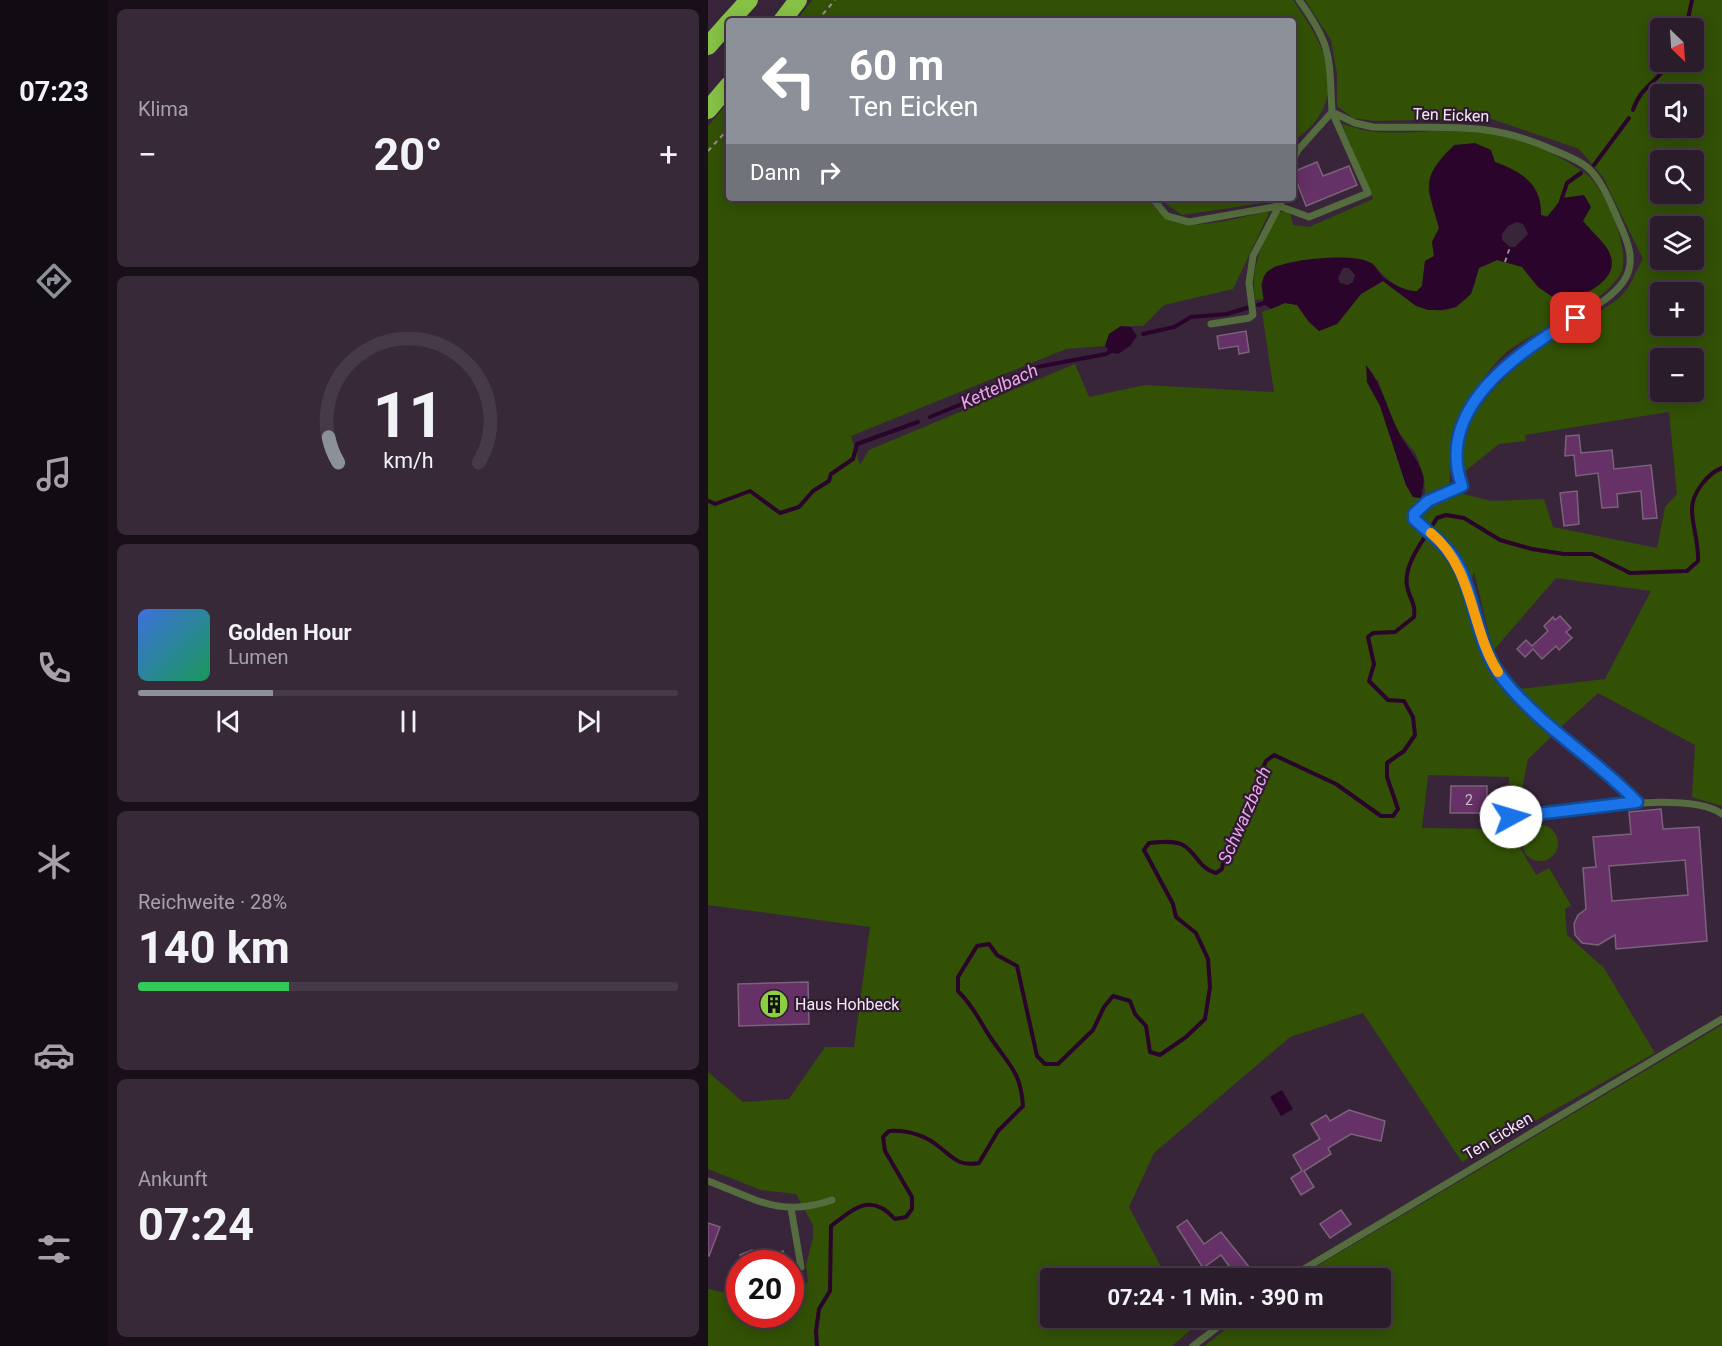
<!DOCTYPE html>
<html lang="de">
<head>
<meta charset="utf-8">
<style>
	body { margin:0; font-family:Roboto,sans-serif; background:#372938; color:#f1f3f6; height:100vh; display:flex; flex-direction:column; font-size:22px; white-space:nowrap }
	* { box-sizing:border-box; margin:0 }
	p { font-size:20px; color:#a6a1a9 }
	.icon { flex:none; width:33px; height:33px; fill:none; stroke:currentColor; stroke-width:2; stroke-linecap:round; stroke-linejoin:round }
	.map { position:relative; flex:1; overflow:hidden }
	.sheet { display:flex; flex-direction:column; gap:9px; padding:9px; background:#180f18; width:600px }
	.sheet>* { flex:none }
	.guide { position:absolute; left:18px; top:18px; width:570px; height:183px; border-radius:6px; box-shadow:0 3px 15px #0003,0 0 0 2px #473a48; background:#8c9099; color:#fff; overflow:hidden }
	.needle { width:39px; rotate:155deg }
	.fabs { position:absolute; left:942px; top:18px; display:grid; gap:12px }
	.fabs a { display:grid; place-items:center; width:54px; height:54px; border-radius:6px; background:#2b1c2c; box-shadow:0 3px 15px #0003,0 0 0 2px #473a48; font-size:30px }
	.speed { position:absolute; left:18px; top:1250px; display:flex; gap:12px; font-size:30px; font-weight:700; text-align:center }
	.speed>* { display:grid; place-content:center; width:78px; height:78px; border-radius:50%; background:#2b1c2c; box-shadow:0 3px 15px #0003,0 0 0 2px #473a48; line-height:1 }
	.speed .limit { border:9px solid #d22; background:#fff; color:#111 }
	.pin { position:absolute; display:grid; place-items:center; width:51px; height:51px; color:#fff; margin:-26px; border-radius:12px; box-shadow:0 3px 9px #0006 }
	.me { position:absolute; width:66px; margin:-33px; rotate:84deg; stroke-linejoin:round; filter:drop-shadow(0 0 4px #0008) }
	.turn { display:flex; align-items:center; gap:21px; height:126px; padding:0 24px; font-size:27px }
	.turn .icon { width:78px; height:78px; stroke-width:2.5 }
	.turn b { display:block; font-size:42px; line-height:51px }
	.then { display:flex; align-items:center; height:57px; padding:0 24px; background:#0003; gap:12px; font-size:22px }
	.big { font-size:45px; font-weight:700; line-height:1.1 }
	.sheet .tile { flex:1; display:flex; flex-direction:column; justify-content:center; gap:9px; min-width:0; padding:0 21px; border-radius:9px; background:#372938 }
	.sheet .dial { align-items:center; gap:0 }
	.dial svg { height:156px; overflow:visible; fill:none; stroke:#473a48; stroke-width:7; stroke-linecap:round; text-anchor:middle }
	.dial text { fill:#f1f3f6; stroke:none }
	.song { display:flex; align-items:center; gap:18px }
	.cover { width:72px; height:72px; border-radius:9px; background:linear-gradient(135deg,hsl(220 70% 55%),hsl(150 70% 35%)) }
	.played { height:6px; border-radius:3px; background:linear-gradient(90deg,#8c9099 25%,#473a48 25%) }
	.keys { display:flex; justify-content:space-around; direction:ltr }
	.heat { display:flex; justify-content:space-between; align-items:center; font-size:33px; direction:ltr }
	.charge { height:9px; border-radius:4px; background:linear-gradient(90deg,#34c759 28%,#473a48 0) }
	.trip { position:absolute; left:332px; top:1268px; width:351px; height:60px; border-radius:6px; background:#2b1c2c; box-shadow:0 3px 15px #0003,0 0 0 2px #473a48; font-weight:700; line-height:60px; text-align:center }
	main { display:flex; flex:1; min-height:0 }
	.tabs { display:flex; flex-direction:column; width:108px; justify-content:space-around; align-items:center; background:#110b12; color:#a6a1a9 }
	.tabs .icon { width:42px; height:42px }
	.tabs .active { color:#8c9099 }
	.tabs b { font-size:27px; color:#f1f3f6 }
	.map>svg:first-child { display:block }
</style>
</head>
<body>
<main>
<nav class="tabs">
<b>07:23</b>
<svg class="icon active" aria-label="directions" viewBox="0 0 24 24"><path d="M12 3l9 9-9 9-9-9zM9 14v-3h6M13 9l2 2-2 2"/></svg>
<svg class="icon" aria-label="music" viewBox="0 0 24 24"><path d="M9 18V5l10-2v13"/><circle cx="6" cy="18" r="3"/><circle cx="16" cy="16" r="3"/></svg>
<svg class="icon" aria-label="phone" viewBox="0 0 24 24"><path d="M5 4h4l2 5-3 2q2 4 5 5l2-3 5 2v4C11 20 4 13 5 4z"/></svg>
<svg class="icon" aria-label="climate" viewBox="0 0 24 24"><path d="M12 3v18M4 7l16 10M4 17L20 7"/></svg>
<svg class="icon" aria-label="car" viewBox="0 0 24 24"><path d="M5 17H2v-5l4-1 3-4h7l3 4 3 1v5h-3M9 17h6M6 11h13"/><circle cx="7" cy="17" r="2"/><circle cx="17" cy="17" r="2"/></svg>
<svg class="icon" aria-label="filters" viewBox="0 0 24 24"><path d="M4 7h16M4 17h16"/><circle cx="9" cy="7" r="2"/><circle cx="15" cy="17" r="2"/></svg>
</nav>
<section class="sheet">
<div class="tile"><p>Klima</p>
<div class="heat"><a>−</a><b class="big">20°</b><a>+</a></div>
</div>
<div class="tile dial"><svg viewBox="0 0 100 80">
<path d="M14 69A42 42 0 1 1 86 69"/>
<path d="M14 69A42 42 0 0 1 9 56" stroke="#8c9099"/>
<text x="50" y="56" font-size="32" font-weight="700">11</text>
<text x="50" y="72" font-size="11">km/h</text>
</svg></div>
<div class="tile">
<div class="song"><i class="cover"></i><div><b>Golden Hour</b><p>Lumen</p></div></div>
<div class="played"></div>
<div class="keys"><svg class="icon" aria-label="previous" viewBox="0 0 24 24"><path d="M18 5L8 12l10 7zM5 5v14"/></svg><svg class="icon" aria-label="pause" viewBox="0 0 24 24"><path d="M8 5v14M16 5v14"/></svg><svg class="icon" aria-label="next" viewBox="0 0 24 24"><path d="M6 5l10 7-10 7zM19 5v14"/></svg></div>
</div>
<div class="tile"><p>Reichweite · 28%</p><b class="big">140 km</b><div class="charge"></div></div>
<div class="tile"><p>Ankunft</p><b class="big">07:24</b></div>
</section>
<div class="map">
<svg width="1014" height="1346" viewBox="0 0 1014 1346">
	<rect width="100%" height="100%" fill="#39253a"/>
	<g fill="#325105" fill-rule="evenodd">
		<path d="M104 0H585C608 33 636 76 611 116 605 126 593 135 585 143V21H88Z"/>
		<path d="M597 0H1014V806L984 797 987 745 890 693 852 728 811 689 897 679 943 591 848 578 785 651 766 572 763 581 752 580C763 621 775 660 801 695 812 710 830 723 844 736L820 759 809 814H800L801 777 720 775 714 828 800 829 798 836H805L828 875 841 868 863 905 857 909 859 935 896 968 947 1053 754 1162 655 1013 582 1037 446 1153 421 1207 459 1278H342V1317H481L486 1327 464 1346H0V1289L31 1295 32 1314H82L83 1296H91L100 1281 98 1265 105 1238V1225L88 1194 53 1190 0 1169V1072L35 1102 81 1099 117 1047H146L162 927 0 905V126L21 101V198H439C447 208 455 219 468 222 496 230 534 216 562 211L525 289 456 305 435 326H413L401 334 397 346 358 349 143 436 152 465 161 450 367 364 381 397 437 385 566 392 554 312 577 303 589 305 601 322 629 324 653 294 675 281C699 299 735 329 761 295 767 289 768 277 771 268L789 260 814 267 830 287 901 251 875 221 832 215 798 166 787 162 720 189 731 228 724 242 726 256 717 261 714 286 709 291C691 292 675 276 664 263L567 266 553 284 556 299 547 300C541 266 556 241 571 212H582L585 225 601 227 665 199 634 124C646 127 658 132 669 132 712 135 760 124 801 133 815 137 870 166 881 176 898 192 925 254 912 275 889 310 833 326 800 351 767 378 738 442 742 484L717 495 716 478 708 454 692 434 678 406 670 380 659 382 672 405 698 485 705 497 713 498 711 500 725 503 755 494 783 501 836 499 845 527 949 548 957 507 969 494 961 412 817 435 818 441 791 444 756 472C739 419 810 363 849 336 868 323 892 313 911 298 922 290 928 270 935 259L895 177 871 149 781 118 667 121 645 118 629 106V74L623 40ZM952 28H986V62H952ZM952 94H986V128H952ZM952 160H986V194H952ZM952 226H986V260H952ZM952 292H986V326H952ZM952 358H986V392H952Z"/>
		<polygon points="450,198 564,198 561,202 474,215"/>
		<circle cx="832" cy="843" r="18"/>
		<polygon points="1014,1025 1014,1346 496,1346 534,1317 672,1317 672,1278 589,1278"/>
	</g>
	<g fill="#2a042b" fill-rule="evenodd">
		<path d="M767 143 783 150 787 162C814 172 834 184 833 215L839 217 854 198 876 195 883 207 875 221C883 231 894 240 900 250 917 280 874 296 853 303L830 287 814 267 789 260 771 268 763 294 748 307 734 310H720L708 306 675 281 653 294 629 324 611 331 601 322 589 305 577 303 563 309 556 304C555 293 551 281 559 272 572 259 647 252 663 263 668 266 671 273 675 277 684 284 699 292 709 291L714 286 717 261 726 256 724 242 731 228C719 185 712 179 746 145ZM809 222 815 224 820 234 807 247H802L794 240V234L800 226ZM635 268H641L647 275 645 282 640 285 632 283 630 278Z"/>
		<polygon points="413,326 423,327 429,336 422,346 410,354 402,352 397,346 401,334"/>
		<path d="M658 365C674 384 679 408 690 431 698 447 709 456 715 475 717 482 714 491 713 498L705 497 698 485 672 406 659 382Z"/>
		<polygon points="574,1090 585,1109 573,1116 562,1097"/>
	</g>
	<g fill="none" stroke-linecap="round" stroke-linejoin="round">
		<g stroke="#2a042b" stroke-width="4">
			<polyline points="978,28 984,0"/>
			<path d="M925 110C933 85 950 83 961 62"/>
			<polyline points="886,165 921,118"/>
			<polyline points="853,201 859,183 873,173"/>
			<polyline points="550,305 561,301"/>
			<polyline points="435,334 466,327 483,317 519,314 542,307"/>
			<polyline points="222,417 312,380 329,367 398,354 405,350"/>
			<polyline points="1,501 7,504 42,491 72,513 91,507 105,491 121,481 123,474 145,459 149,444 210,422"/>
			<path d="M109 1346 108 1331 111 1309 122 1291 123 1226C147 1208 163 1192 187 1219L198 1217 204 1209V1197L177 1151 175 1137 181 1131C199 1130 216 1135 230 1146 245 1157 250 1167 271 1163L290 1131 315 1106C313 1075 304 1068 287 1044 272 1024 269 1010 250 991V977L269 946 281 944 289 955 309 966 329 1056 337 1064H350L385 1030 396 1007 405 996 422 1001 427 1014 438 1026 442 1052 452 1055 478 1037 497 1019 502 987 500 959 488 933 468 917 465 904 436 850 441 843C451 842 466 840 475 845 488 852 491 869 508 873L514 869 516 856 558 761 566 755 628 784 673 816H685L690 809 679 777V763L696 751 707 735 705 717 696 701 680 700 661 681 666 664 660 637 665 633 687 632 706 617C708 603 701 598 699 586 695 563 718 537 729 518L738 515 756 518 792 540 824 549 856 554H884L922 573 979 571 990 561C991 543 984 526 984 509 984 493 1000 473 1014 468"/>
		</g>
	</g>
	<g fill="#653166" stroke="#7a637a" stroke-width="1.5" fill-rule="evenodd">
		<polygon points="609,162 615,176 641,166 649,185 598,206 585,172"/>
		<polygon points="538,331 541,352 531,354 530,346 511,349 509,336"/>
		<polygon points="871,435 873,453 904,450 906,469 943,465 949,518 935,519 933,491 909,494 910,507 894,508 890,473 868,476 866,455 857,456 858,436"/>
		<polygon points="869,491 871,524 856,526 852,493"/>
		<polygon points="852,616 863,628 858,632 864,638 851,650 848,646 834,659 825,649 817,657 809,649 818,640 824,646 840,631 836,626 845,617 847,620"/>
		<polygon points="743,786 779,786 779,813 742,813"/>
		<path d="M953 809 955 829 991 827 999 941 908 949 907 935 890 945 874 943 867 935 866 924 870 915 878 909 875 868 888 867 885 837 923 834 921 812ZM977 860 980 895 904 901 901 866Z"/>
		<polygon points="100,982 101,1024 31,1026 30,984"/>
		<polygon points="641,1110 677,1121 673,1141 643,1134 620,1148 623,1154 596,1171 606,1187 593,1195 583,1178 594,1171 585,1155 612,1139 603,1124 618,1115 622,1121"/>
		<polygon points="633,1210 643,1224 622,1238 612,1224"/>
		<polygon points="479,1220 496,1244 513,1232 546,1273 539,1278 530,1278 513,1255 495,1268 469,1227"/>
		<polygon points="0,1223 12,1227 1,1256 0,1256"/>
		<polygon points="44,1250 47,1260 75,1251 79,1263 35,1263 32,1255"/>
	</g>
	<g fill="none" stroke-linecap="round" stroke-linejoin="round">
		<g stroke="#9b8b9c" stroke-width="2" stroke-dasharray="4.5 4.5" stroke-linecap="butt">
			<polyline points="109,21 127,0"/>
			<polyline points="0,151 21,128"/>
			<polyline points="797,262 802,247"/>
		</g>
		<g stroke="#546c3e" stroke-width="7">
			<path d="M624 112 647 123 665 127C731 129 779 120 843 149 855 154 869 159 879 167 894 180 903 204 911 222 920 242 929 263 915 282 903 299 882 309 865 320 822 344 782 371 759 416 748 440 745 461 754 486L720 501 706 514 707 519C723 535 742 547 752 569 769 604 770 647 795 679 833 727 887 758 929 802"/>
			<path d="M585 160 590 150 624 112C621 57 625 47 591 0"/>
			<polyline points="444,198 459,216 481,222 571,206 575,198"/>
			<polyline points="503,324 541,318 545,315 541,283 545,256 571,206 601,217 660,193 625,114"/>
			<path d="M803 817C849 813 979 788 1014 814"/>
			<path d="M0 1181C48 1199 72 1218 124 1200"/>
			<polyline points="83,1208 93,1267"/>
			<polyline points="581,1278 1014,1019"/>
			<polyline points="485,1346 523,1317"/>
		</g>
		<g stroke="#87c146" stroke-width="18">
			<polyline points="22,21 41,0"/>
			<polyline points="74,21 90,0"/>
			<polyline points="0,46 21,22"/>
			<polyline points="0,110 21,85"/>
		</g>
	</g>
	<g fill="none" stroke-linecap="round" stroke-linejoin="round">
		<g stroke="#114b97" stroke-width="15">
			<path id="route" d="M803 817 929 802C887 758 833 727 795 679 769 647 769 604 752 569 742 547 723 535 706 519V514L720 501 754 486C726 408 811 351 868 318"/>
		</g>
		<use href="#route" stroke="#1a73e8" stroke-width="10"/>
		<path stroke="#f59e0b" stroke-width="10" d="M723 533C766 569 762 627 790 672"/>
	</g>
	<defs>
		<g id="building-disc" transform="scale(1.5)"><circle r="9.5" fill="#8ece43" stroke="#2f1b2f"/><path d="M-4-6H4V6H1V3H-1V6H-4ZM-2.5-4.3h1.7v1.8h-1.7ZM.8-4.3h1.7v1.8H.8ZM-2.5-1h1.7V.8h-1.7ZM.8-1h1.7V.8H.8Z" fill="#111"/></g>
	</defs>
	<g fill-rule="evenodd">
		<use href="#building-disc" x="66" y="1004"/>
	</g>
	<g text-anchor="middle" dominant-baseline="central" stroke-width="4.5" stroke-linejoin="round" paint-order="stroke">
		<g font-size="14" fill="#d2bbd2">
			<text x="761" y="800">2</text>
		</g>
		<g font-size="16" fill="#f6e9f6" stroke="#2f1b2f">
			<text transform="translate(743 115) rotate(2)">Ten Eicken</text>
			<text transform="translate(790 1136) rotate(-31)">Ten Eicken</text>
		</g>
		<g font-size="16" fill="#f6e9f6" stroke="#2f1b2f" text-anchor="start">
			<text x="87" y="1004">Haus Hohbeck</text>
		</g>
		<g font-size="18" font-style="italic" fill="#f0a3f2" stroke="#2f1b2f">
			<text transform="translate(291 386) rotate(-25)">Kettelbach</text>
			<text transform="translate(536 815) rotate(-66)">Schwarzbach</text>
		</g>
	</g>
</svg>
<div class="fabs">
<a><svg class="needle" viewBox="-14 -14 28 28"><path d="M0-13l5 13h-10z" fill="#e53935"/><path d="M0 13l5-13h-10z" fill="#a6a1a9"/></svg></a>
<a><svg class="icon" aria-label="sound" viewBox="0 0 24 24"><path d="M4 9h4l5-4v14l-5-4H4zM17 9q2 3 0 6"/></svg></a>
<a><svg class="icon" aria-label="search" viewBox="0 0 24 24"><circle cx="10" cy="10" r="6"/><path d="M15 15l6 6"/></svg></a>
<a><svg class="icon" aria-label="layers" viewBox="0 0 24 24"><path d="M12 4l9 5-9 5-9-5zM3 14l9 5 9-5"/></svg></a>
<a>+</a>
<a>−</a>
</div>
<div class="speed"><div class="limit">20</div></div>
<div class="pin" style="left:868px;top:318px;background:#d93025"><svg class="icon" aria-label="arrive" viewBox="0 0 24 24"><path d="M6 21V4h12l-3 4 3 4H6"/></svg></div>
<svg class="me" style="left:803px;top:817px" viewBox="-20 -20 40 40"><circle r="19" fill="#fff"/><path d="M0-13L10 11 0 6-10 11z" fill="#1a73e8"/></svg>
<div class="trip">07:24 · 1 Min. · 390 m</div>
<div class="guide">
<div class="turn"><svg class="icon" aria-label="left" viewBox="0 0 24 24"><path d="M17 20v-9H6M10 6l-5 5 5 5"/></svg><div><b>60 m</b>Ten Eicken</div></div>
<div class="then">Dann<svg class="icon" aria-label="right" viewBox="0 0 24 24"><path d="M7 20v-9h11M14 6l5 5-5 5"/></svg></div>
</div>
</div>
</main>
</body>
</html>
